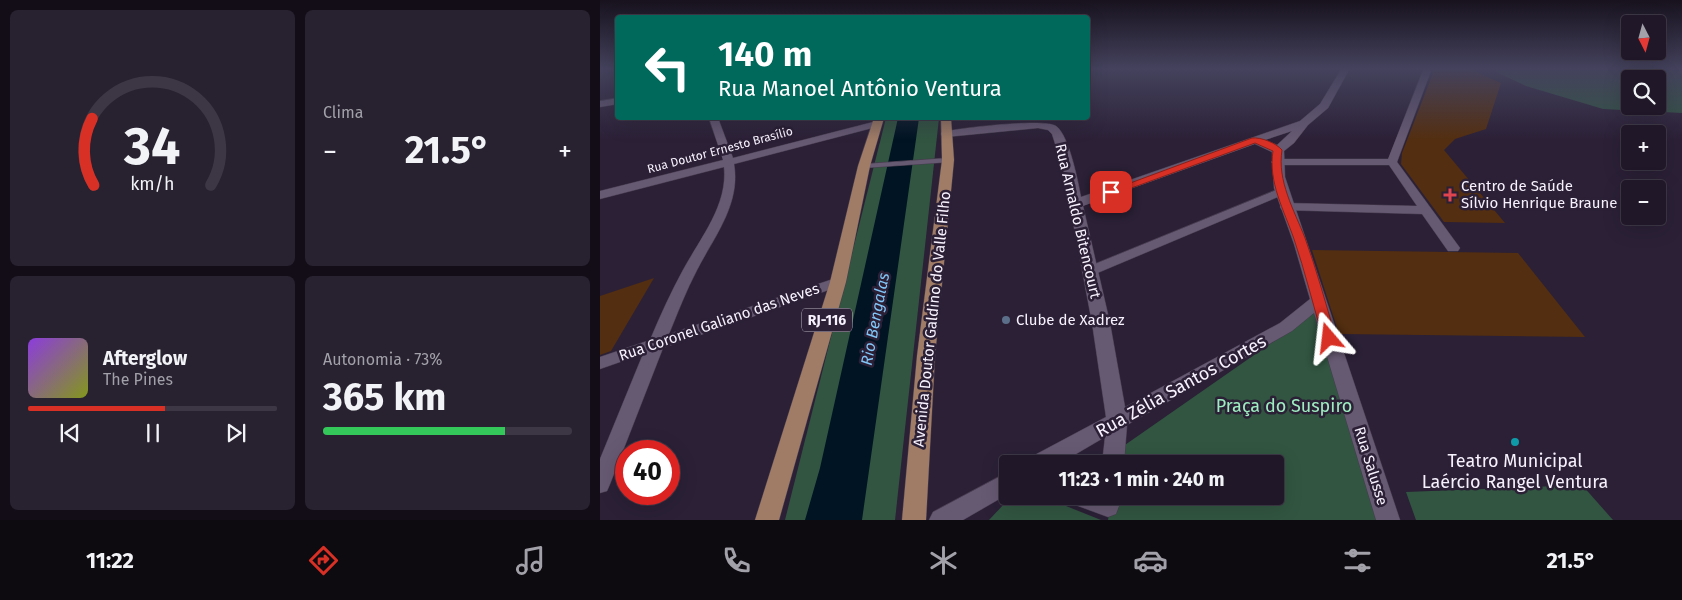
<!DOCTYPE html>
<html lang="pt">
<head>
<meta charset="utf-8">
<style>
	body { margin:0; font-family:"Fira Sans",sans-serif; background:#282130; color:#f1f3f6; height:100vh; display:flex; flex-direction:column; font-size:19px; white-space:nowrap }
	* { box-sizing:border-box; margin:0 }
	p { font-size:16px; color:#a2a0a8 }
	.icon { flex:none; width:28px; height:28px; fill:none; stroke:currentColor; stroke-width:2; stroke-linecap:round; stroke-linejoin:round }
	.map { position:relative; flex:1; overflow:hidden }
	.details { display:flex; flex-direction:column; gap:10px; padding:10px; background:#120d16; width:600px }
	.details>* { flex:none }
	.top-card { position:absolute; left:15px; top:15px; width:475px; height:105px; border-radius:5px; box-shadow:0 5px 20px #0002,0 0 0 1px #3d3745; background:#00695c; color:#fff; overflow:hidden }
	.needle { width:32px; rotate:174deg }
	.tools { position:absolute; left:1021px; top:15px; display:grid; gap:10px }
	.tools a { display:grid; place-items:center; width:45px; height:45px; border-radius:5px; background:#201828; box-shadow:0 5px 20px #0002,0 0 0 1px #3d3745; font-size:25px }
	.speed { position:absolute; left:15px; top:440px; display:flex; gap:10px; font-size:25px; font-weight:700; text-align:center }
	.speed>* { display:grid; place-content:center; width:65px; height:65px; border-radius:50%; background:#201828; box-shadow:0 5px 20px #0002,0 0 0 1px #3d3745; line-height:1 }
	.speed .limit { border:8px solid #d22; background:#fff; color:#111 }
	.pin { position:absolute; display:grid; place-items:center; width:42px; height:42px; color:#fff; margin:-21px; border-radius:10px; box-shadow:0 2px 8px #0006 }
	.me { position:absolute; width:55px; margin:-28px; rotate:343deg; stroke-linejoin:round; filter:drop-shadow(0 0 4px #0008) }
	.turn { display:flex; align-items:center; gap:18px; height:105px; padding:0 20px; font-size:22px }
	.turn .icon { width:65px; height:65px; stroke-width:2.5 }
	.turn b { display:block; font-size:35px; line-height:42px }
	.big { font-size:38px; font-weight:700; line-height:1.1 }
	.details .card { flex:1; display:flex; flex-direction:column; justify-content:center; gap:8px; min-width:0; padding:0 18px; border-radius:8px; background:#282130 }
	.details .dial { align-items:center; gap:0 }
	.dial svg { height:130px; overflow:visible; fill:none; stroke:#3d3745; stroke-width:7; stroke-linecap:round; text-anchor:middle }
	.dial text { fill:#f1f3f6; stroke:none }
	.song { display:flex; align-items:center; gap:15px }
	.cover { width:60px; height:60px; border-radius:8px; background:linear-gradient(135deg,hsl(270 70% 55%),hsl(70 70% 35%)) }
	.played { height:5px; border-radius:2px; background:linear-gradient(90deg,#d93025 55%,#3d3745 55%) }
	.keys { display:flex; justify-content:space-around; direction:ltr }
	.heat { display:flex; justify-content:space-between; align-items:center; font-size:28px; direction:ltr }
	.charge { height:8px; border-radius:4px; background:linear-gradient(90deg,#34c759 73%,#3d3745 0) }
	.details .tiles { flex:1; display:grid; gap:10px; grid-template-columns:repeat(2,1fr) }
	.trip { position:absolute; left:399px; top:455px; width:285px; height:50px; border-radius:5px; background:#201828; box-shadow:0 5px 20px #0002,0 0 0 1px #3d3745; font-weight:700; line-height:50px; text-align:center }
	.menu { display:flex; height:80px; justify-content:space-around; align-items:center; background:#0d0a10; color:#a2a0a8 }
	.menu .icon { width:35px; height:35px }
	.menu .selected { color:#d93025 }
	.menu b { font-size:22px; color:#f1f3f6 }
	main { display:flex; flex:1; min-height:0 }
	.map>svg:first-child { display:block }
</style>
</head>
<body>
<main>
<section class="details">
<div class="tiles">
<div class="card dial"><svg viewBox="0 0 100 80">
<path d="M14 69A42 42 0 1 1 86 69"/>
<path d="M14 69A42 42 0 0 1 13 28" stroke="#d93025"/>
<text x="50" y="56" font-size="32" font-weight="700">34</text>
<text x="50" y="72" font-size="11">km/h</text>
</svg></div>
<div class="card"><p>Clima</p>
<div class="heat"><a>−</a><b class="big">21.5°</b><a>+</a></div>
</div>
<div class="card">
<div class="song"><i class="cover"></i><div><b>Afterglow</b><p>The Pines</p></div></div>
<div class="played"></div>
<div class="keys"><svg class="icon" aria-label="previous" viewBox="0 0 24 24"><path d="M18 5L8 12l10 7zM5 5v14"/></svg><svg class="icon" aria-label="pause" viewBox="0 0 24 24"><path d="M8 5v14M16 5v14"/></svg><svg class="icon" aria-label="next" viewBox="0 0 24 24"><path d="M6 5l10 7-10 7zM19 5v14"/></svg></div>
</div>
<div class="card"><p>Autonomia · 73%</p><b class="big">365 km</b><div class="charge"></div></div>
</div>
</section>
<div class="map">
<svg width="1082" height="520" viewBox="0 0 1082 520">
	<rect width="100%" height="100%" fill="#2b2036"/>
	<g fill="#315541" fill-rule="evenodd">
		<path d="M929 68H1082V113L1003 109 926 86 894 71ZM1030 79H1058V106H1030Z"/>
		<polygon points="286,118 339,118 295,520 185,520"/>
		<polygon points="716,312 780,520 508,520 512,496 675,496 675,464 518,464 522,447"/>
		<polygon points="982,485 1013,520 816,520 806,492"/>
		<polygon points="441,502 466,506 501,520 389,520 405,503"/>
	</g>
	<polygon fill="#001423" points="298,118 319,118 262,520 205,520 220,468"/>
	<g fill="#532e10">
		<polygon points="835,68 870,69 901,83 886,129 855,139 844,150 905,223 844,222 801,164 802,153"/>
		<polygon points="712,250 918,253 985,337 739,334"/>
		<polygon points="54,278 11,351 0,355 0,296"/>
	</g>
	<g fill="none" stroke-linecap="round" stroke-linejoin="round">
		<g stroke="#463c4e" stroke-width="1">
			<polygon id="pedestrian" points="348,158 352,160 351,162 264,168 260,166 264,164"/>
		</g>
		<g stroke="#463c4e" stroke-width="1">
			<g id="minor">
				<polygon points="824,68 832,68 797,162 860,248 858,251 848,251 822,214 682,210 680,207 682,204 686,203 817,206 789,165 676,165 671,162 676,159 788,159"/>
				<polygon points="18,98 18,104 0,107 0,101"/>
				<path d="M109 118H118L133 158 277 121 282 124 280 126 134 164C141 204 114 237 97 270 86 291 78 312 69 334L233 279H243L245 282 243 285 63 348 10 484 7 491 0 493V459L43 354 0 369V357L50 340C60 316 71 292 83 270 101 237 128 205 124 167L0 199V191L123 160Z"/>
				<polygon points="681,188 687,192 685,194 495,274 485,274 483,271 485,268"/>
			</g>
		</g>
		<g stroke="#463c4e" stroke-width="1">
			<g id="tertiary">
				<path d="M742 68H750L728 108 708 125 694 143 684 151 685 177 800 520H776L714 313 692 331 527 425 524 464H502L505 437 459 464H428L431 457 506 417 492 323 463 169 452 134 448 130 438 128 346 137 342 136 341 134 342 132C358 128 445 118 456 126 469 135 478 181 481 197L700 121 720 104ZM692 131 677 145 665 140ZM655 144 672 152 674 188 694 244 710 299 680 323 525 407 510 323 483 206Z"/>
				<polygon points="408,472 408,494 363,520 329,520 333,512"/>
				<polygon points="467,496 511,496 516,498 519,506 516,514 508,517 470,503"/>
			</g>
		</g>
		<g stroke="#463c4e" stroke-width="1">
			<g id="primary">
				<polygon points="274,118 284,118 270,166 246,282 179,520 155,520 230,282 258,166"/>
				<polygon points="341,118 351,118 354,160 335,356 326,520 302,520 317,356 342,160"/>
			</g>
		</g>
		<use href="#pedestrian" fill="#665972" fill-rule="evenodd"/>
		<use href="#minor" fill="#665972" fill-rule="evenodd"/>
		<use href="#tertiary" fill="#665972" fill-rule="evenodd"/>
		<use href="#primary" fill="#a07c66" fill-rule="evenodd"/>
	</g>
	<linearGradient id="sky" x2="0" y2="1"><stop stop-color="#18121e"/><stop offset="0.49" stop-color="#44425d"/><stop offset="1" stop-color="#44425d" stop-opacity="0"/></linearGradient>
	<rect width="1082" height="140" fill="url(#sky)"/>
	<path fill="#d93025" stroke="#8d1f18" d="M652 138C661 137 676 143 682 150 677 181 694 210 705 238 717 271 726 305 736 338L734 341H725L723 338C713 305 705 271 694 239 684 210 668 182 673 151L655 143 515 194H511L506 192Z"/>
	<path fill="#e0444e" stroke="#2b2036" stroke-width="2" d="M847.5 187.5h5v5h5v5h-5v5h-5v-5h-5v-5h5z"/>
	<circle fill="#5c6f8a" stroke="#2b2036" stroke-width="2" cx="406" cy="320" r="5"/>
	<circle fill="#0f9aa8" stroke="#2b2036" stroke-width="2" cx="915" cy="442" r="5"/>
	<g text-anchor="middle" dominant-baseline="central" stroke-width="5" stroke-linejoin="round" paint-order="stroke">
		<g font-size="12" fill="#f7f1fd" stroke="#2b2036">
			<text transform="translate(120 150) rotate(-15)">Rua Doutor Ernesto Brasílio</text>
		</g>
		<rect fill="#2b2036" stroke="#bab2c1" stroke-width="1" x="202" y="308.5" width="50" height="23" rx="4"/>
		<g font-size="14" font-weight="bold" fill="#f7f1fd">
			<text x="227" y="320">RJ-116</text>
		</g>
		<g font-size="15" fill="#f7f1fd" stroke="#2b2036" text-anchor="start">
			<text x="861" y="186">Centro de Saúde<tspan x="861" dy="17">Sílvio Henrique Braune</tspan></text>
			<text x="416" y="320">Clube de Xadrez</text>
		</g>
		<g font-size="15" fill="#f7f1fd" stroke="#2b2036">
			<text transform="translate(478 221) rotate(77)">Rua Arnaldo Bitencourt</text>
			<text transform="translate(332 319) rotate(-84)">Avenida Doutor Galdino do Valle Filho</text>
			<text transform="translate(119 322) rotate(-19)">Rua Coronel Galiano das Neves</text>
			<text transform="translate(771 466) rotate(73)">Rua Salusse</text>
		</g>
		<g font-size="16" font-style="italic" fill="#82c7f9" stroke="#2b2036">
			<text transform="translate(275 319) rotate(-79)">Rio Bengalas</text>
		</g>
		<g font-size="18" fill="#f7f1fd" stroke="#2b2036">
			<text transform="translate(581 386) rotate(-29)">Rua Zélia Santos Cortes</text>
		</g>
		<g font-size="18" fill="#9eedc1" stroke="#2b2036">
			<text x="684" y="406">Praça do Suspiro</text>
		</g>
		<g font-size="18" fill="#f7f1fd" stroke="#2b2036">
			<text x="915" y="461">Teatro Municipal<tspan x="915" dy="21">Laércio Rangel Ventura</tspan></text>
		</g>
	</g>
</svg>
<div class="tools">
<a><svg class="needle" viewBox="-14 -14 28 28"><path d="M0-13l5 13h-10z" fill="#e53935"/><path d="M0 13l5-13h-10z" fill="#a2a0a8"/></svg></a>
<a><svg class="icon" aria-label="search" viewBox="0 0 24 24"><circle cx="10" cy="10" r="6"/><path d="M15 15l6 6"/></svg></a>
<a>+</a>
<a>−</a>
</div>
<div class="speed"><div class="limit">40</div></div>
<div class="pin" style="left:511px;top:192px;background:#d93025"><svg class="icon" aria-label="arrive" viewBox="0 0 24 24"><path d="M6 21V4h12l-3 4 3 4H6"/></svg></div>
<svg class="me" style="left:729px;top:338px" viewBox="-20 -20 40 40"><path d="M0-17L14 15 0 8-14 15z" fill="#d93025" stroke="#fff" stroke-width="4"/></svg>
<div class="trip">11:23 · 1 min · 240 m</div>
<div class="top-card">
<div class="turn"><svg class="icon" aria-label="left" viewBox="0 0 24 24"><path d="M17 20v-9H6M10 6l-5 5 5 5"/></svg><div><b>140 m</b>Rua Manoel Antônio Ventura</div></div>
</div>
</div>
</main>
<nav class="menu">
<b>11:22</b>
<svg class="icon selected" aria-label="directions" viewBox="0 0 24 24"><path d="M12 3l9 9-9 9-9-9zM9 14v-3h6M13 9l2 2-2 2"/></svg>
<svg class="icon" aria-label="music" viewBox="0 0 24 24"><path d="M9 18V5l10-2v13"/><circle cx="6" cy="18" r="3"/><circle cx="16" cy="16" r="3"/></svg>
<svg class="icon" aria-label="phone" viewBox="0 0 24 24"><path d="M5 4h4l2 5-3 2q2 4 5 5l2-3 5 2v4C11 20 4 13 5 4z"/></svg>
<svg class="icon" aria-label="climate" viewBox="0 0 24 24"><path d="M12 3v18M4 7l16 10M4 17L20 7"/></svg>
<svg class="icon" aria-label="car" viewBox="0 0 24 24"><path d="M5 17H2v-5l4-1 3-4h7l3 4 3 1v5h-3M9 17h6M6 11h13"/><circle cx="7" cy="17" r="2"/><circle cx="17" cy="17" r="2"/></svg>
<svg class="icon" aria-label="filters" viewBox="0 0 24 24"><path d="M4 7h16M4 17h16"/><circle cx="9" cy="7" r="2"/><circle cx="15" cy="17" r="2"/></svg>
<b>21.5°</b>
</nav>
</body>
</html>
